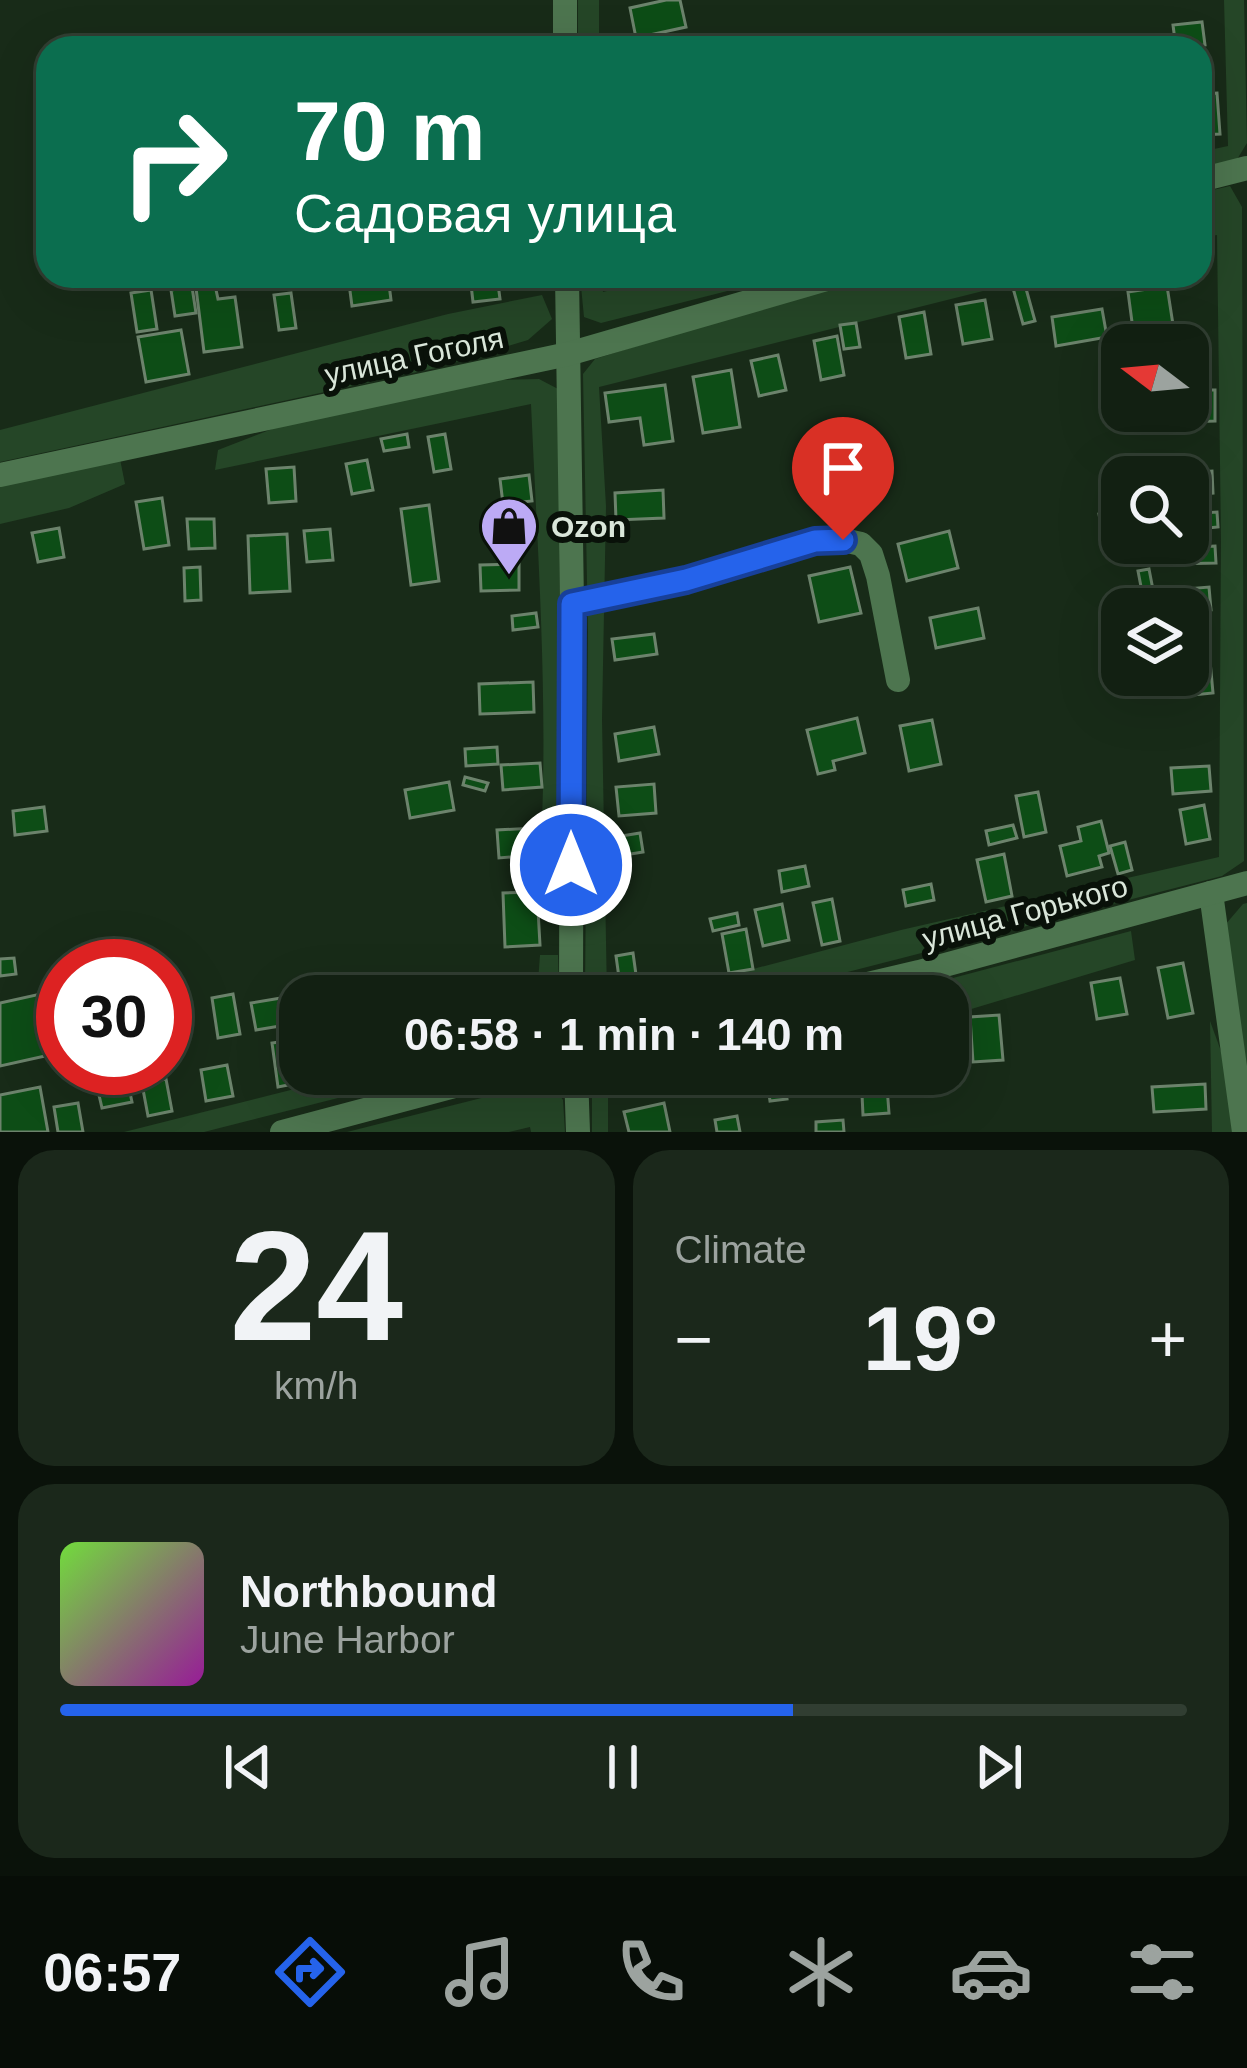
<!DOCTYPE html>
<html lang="en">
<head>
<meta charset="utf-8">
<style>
	body { margin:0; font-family:Arial,sans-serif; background:#1b281b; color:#f1f3f6; height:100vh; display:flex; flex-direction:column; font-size:45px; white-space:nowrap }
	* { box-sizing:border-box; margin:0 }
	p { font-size:39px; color:#9ca39f }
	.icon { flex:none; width:66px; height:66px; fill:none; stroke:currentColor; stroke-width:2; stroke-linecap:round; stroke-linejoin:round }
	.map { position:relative; height:1132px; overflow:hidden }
	.details { display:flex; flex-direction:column; gap:18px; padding:18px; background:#0a120a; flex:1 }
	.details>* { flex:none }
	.guide { position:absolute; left:36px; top:36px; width:1176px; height:252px; border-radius:36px; box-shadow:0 12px 48px #0002,0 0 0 3px #313e32; background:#0b6e4f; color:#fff; overflow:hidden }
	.needle { width:78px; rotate:286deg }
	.fabs { position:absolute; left:1101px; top:324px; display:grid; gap:24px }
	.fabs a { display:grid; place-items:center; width:108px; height:108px; border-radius:24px; background:#122012; box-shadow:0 12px 48px #0002,0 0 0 3px #313e32; font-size:60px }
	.speed { position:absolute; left:36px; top:939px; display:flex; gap:24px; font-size:60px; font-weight:700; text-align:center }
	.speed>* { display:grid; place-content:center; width:156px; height:156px; border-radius:50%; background:#122012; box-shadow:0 12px 48px #0002,0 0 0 3px #313e32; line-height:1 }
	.speed .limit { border:18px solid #d22; background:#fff; color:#111 }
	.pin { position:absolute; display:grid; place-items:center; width:102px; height:102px; color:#fff; margin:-123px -51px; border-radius:50% 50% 50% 0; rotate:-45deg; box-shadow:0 0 12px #0007 }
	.pin .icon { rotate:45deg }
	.me { position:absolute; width:132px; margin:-66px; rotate:0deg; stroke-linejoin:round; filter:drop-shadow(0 0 9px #0008) }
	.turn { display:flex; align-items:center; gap:42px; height:252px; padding:0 60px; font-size:54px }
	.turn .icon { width:156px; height:156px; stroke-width:2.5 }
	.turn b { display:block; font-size:84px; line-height:102px }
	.big { font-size:90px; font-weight:700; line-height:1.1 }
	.details .tile { flex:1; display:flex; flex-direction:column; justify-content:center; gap:18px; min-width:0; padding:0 42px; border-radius:36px; background:#1b281b }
	.details .dial { align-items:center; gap:0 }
	.dial b { font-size:156px; line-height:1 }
	.song { display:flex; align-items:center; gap:36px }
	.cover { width:144px; height:144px; border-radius:18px; background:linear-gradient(135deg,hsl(100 70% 55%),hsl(300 70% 35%)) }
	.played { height:12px; border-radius:6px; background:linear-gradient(90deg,#2563eb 65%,#313e32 65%) }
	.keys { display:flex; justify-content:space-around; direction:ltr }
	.heat { display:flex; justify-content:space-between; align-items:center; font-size:66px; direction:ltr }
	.details .tiles { flex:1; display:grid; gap:18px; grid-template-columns:1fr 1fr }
	.tile:last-child { grid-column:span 2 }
	.trip { position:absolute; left:279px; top:975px; width:690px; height:120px; border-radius:36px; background:#122012; box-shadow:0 12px 48px #0002,0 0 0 3px #313e32; font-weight:700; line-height:120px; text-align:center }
	.dock { display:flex; height:192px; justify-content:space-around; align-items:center; background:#070d07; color:#9ca39f }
	.dock .icon { width:84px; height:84px }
	.dock .current { color:#2563eb }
	.dock b { font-size:54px; color:#f1f3f6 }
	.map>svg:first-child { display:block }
</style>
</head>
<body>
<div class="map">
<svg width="1247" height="1132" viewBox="0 0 1247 1132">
	<rect width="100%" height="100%" fill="#182b18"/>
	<g fill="#254627">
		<rect x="578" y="0" width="21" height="48"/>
		<polygon points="1224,0 1244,0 1247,143 1236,161 1200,170 1200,152 1228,146"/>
		<polygon points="1230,186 1242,207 1244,861 1222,876 832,976 738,996 629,996 753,969 901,930 1219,857 1221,540 1217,235 1200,238 1200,193"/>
		<polygon points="580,276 602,276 603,292 667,276 787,276 601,323 584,317"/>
		<polygon points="873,276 1043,276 599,387 606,506 602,719 607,996 585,996 588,632 583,374 595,359 810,292"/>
		<polygon points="542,295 552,319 528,340 436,368 0,462 0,430 448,314"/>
		<path d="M539 379 560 390 559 545 565 876 539 878C550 721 538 562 531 404L215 470 218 450 285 424 500 380Z"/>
		<polygon points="120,459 125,484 69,508 0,524 0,484"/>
		<polygon points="1247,903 1247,1071 1225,925 1243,904"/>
		<polygon points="1131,931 1135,960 948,1016 948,996 885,996"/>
		<polygon points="540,955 558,955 559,996 537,996"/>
		<polygon points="1210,1021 1229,1073 1234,1132 1212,1132"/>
		<polygon points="354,1074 433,1074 204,1132 124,1132"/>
		<polygon points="596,1074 712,1074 608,1097 608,1132 592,1132 592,1085"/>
		<polygon points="554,1087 563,1100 565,1132 531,1132 530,1127 509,1132 347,1132 521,1088"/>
	</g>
	<g fill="#0d4d16" stroke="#6c836c" stroke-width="3">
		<polygon points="666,0 680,0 686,27 636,38 630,8"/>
		<polygon points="1202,22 1205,45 1176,48 1173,25"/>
		<polygon points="1217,93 1220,134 1200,135 1200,94"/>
		<polygon points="64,276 101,276 101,280 65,285"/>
		<polygon points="235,276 255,276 256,282 236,285"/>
		<polygon points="348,276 388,276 391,300 352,306"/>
		<polygon points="470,276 497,276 500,299 473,302"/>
		<polygon points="1072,276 1110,276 1111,281 1075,288"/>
		<polygon points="215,285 218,299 235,297 242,347 204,352 196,288"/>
		<polygon points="1025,285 1035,321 1023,324 1013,288"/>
		<polygon points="1167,286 1174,331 1134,337 1128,292"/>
		<polygon points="192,287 196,313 175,316 171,290"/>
		<polygon points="151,290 157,329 137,332 131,293"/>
		<polygon points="291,293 296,328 279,330 274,295"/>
		<polygon points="985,300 992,339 963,344 956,305"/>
		<polygon points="1102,309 1107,337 1056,346 1052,317"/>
		<polygon points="924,312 931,354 906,358 899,317"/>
		<polygon points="856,323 860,347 844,349 840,325"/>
		<polygon points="181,330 189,374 146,382 138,337"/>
		<polygon points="837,336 844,375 821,380 814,341"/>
		<polygon points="778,355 786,390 759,396 751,361"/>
		<polygon points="731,370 740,427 703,433 693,377"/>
		<polygon points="665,385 673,441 644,445 640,418 609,422 605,393"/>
		<polygon points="1188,390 1215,390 1215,421 1177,422 1177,411 1188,411"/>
		<polygon points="407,434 409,447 384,451 381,439"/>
		<polygon points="445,434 451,469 434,472 428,437"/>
		<polygon points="367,460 373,490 352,494 346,464"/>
		<polygon points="294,467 296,501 269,503 266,469"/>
		<polygon points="1212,471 1213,493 1188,495 1188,477 1172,477 1172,474"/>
		<polygon points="529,475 532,501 503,504 500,479"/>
		<polygon points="663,490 664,518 616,520 615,493"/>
		<polygon points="162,498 169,545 144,549 136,502"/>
		<polygon points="429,505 439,581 411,585 401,509"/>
		<polygon points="1122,509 1122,521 1101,526 1099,514"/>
		<polygon points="1217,512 1218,527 1188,530 1188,514"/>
		<polygon points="187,519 214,519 215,548 189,549"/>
		<polygon points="59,528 64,557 38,562 32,533"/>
		<polygon points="330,529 333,560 307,562 304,531"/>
		<polygon points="949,531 958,568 907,581 898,544"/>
		<polygon points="287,534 290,591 250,593 248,536"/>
		<polygon points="1215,546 1216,563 1173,564 1173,548"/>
		<polygon points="519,564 519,590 481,591 480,565"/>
		<polygon points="200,567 201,600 185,601 184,568"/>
		<polygon points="850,567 861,613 819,622 809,576"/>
		<polygon points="1149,569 1154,595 1143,597 1138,571"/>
		<polygon points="1209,587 1211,610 1188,613 1188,609 1175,609 1173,590"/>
		<polygon points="978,608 984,638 936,648 930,618"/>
		<polygon points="536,613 538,627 513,630 512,616"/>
		<polygon points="654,634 657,654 615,660 612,639"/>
		<polygon points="1210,661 1213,693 1172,697 1170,675 1188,675 1188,663"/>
		<polygon points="533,682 534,712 480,714 479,684"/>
		<polygon points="857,718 865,753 833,761 835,770 818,774 807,730"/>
		<polygon points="932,720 941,764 909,771 900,726"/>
		<polygon points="654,727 659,754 619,761 615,734"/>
		<polygon points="497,747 498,764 466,766 465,749"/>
		<polygon points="540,763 542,787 503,790 501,765"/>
		<polygon points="1209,766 1211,791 1173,794 1171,768"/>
		<polygon points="465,777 488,783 485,791 463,785"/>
		<polygon points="449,782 454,810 410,818 405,790"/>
		<polygon points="654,784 656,813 619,816 616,787"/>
		<polygon points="1038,792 1046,832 1024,837 1016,796"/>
		<polygon points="1204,805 1210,839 1186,844 1180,810"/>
		<polygon points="44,807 47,831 15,835 13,811"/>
		<polygon points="1101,821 1109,853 1099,856 1102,867 1067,876 1060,846 1081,841 1078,827"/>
		<polygon points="1013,825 1017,838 989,845 986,831"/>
		<polygon points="534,828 536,855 499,858 497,830"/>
		<polygon points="640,833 643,852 612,857 609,838"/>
		<polygon points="1125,842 1132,870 1118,874 1110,846"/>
		<polygon points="1004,854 1012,896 986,902 977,860"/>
		<polygon points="805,866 809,886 782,892 779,871"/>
		<polygon points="931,884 934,900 906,906 903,890"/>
		<polygon points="537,892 540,945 505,947 503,893"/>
		<polygon points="832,899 840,941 822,945 813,903"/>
		<polygon points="782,904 789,940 763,946 755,910"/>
		<polygon points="737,913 739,925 713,931 710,919"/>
		<polygon points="746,929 753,969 729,973 722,934"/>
		<polygon points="633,953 638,989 621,992 616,956"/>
		<polygon points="14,958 16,974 0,976 0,959"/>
		<polygon points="1183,963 1193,1013 1168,1018 1158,968"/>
		<polygon points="478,974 481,996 438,996 436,979"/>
		<polygon points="1120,978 1127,1014 1097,1019 1091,983"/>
		<polygon points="63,989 63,1052 0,1066 0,1003"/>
		<polygon points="233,994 240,1034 218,1038 212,998"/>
		<polygon points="281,998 286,1025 256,1030 251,1003"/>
		<polygon points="999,1015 1003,1060 973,1062 970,1017"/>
		<polygon points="287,1041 293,1084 278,1087 272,1043"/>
		<polygon points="227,1065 233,1096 206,1101 201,1070"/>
		<polygon points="766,1074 783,1074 787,1099 770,1101"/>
		<polygon points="861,1074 886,1074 889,1113 863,1115"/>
		<polygon points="166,1079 172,1111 148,1116 142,1084"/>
		<polygon points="1205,1084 1206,1109 1154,1112 1152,1087"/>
		<polygon points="40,1087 48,1132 0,1132 0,1095"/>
		<polygon points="129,1088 132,1102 102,1108 99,1095"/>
		<polygon points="78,1103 83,1132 58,1132 54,1107"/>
		<polygon points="664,1103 670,1132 629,1132 624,1112"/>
		<polygon points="737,1116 740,1132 717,1132 715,1120"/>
		<polygon points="843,1120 844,1132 816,1132 816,1122"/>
	</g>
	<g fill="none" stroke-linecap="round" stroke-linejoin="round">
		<g stroke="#4d754f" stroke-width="24">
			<polyline points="565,0 565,48"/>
			<polyline points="1200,180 1247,168"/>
			<polyline points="567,276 572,604 571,996"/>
			<polyline points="0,475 568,354 837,276"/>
			<polyline points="572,604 686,580 815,541 843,540 861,544 871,554 878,576 898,680"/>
			<polyline points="1211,893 1244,1132"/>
			<polyline points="817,996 919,972 1247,883"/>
			<polyline points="576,1074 578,1132"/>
			<polyline points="282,1132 500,1074"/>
		</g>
	</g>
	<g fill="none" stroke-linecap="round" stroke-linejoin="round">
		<g stroke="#184099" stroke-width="30">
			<polyline id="route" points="571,865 572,604 686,580 815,541 843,540"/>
		</g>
		<use href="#route" stroke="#2563eb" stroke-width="21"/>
	</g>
	<defs>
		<g id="shop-pin" transform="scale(3)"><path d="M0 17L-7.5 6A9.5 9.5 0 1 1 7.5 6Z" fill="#bcaaf5" stroke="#091109"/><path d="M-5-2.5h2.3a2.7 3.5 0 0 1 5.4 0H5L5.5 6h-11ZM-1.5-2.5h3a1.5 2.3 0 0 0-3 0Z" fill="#111"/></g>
	</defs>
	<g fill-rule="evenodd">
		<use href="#shop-pin" x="509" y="526"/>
	</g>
	<g text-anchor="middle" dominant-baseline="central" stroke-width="12" stroke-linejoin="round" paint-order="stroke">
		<g font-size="30" fill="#dae6da" stroke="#091109">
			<text transform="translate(414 356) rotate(-12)">улица Гоголя</text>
			<text transform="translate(1025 912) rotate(-15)">улица Горького</text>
		</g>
		<g font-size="30" font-weight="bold" fill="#dae6da" stroke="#091109" text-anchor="start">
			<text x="551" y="526">Ozon</text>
		</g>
	</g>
</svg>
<div class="fabs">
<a><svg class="needle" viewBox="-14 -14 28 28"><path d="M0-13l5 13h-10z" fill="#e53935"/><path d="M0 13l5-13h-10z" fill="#9ca39f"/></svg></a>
<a><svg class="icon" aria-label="search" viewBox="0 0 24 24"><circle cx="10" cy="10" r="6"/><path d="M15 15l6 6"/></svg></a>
<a><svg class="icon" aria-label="layers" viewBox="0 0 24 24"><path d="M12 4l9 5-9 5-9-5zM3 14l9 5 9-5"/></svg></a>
</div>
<div class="speed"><div class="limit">30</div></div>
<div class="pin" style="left:843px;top:540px;background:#d93025"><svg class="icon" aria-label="arrive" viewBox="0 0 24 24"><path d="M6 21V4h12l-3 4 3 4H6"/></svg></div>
<svg class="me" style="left:571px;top:865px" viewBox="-20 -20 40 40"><circle r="17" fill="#2563eb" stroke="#fff" stroke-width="3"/><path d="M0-11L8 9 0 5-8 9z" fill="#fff"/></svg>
<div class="trip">06:58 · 1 min · 140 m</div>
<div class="guide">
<div class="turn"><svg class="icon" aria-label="right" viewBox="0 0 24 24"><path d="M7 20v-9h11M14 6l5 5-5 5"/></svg><div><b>70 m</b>Садовая улица</div></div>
</div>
</div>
<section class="details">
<div class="tiles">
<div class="tile dial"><b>24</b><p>km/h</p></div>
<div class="tile"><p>Climate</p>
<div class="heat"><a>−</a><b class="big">19°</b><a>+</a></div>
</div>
<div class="tile">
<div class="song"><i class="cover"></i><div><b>Northbound</b><p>June Harbor</p></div></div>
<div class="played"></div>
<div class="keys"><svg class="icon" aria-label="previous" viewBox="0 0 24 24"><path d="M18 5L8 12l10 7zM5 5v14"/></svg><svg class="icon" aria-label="pause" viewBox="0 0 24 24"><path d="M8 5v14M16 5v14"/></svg><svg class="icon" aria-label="next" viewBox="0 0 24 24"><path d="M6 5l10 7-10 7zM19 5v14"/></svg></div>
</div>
</div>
</section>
<nav class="dock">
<b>06:57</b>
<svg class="icon current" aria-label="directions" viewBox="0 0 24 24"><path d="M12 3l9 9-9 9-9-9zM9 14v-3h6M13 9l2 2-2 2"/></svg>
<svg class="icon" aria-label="music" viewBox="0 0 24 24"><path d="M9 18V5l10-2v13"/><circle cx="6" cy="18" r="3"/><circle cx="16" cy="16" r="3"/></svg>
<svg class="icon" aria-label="phone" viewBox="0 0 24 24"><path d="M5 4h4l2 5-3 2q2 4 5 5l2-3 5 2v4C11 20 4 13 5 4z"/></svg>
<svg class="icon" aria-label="climate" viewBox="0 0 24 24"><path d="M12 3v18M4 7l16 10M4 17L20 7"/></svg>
<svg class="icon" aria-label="car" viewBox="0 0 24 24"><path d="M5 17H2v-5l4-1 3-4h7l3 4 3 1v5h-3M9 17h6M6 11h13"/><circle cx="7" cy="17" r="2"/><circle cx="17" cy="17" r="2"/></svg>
<svg class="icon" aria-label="filters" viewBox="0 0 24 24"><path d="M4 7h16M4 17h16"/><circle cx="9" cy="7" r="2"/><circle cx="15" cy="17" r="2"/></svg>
</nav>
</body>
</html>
